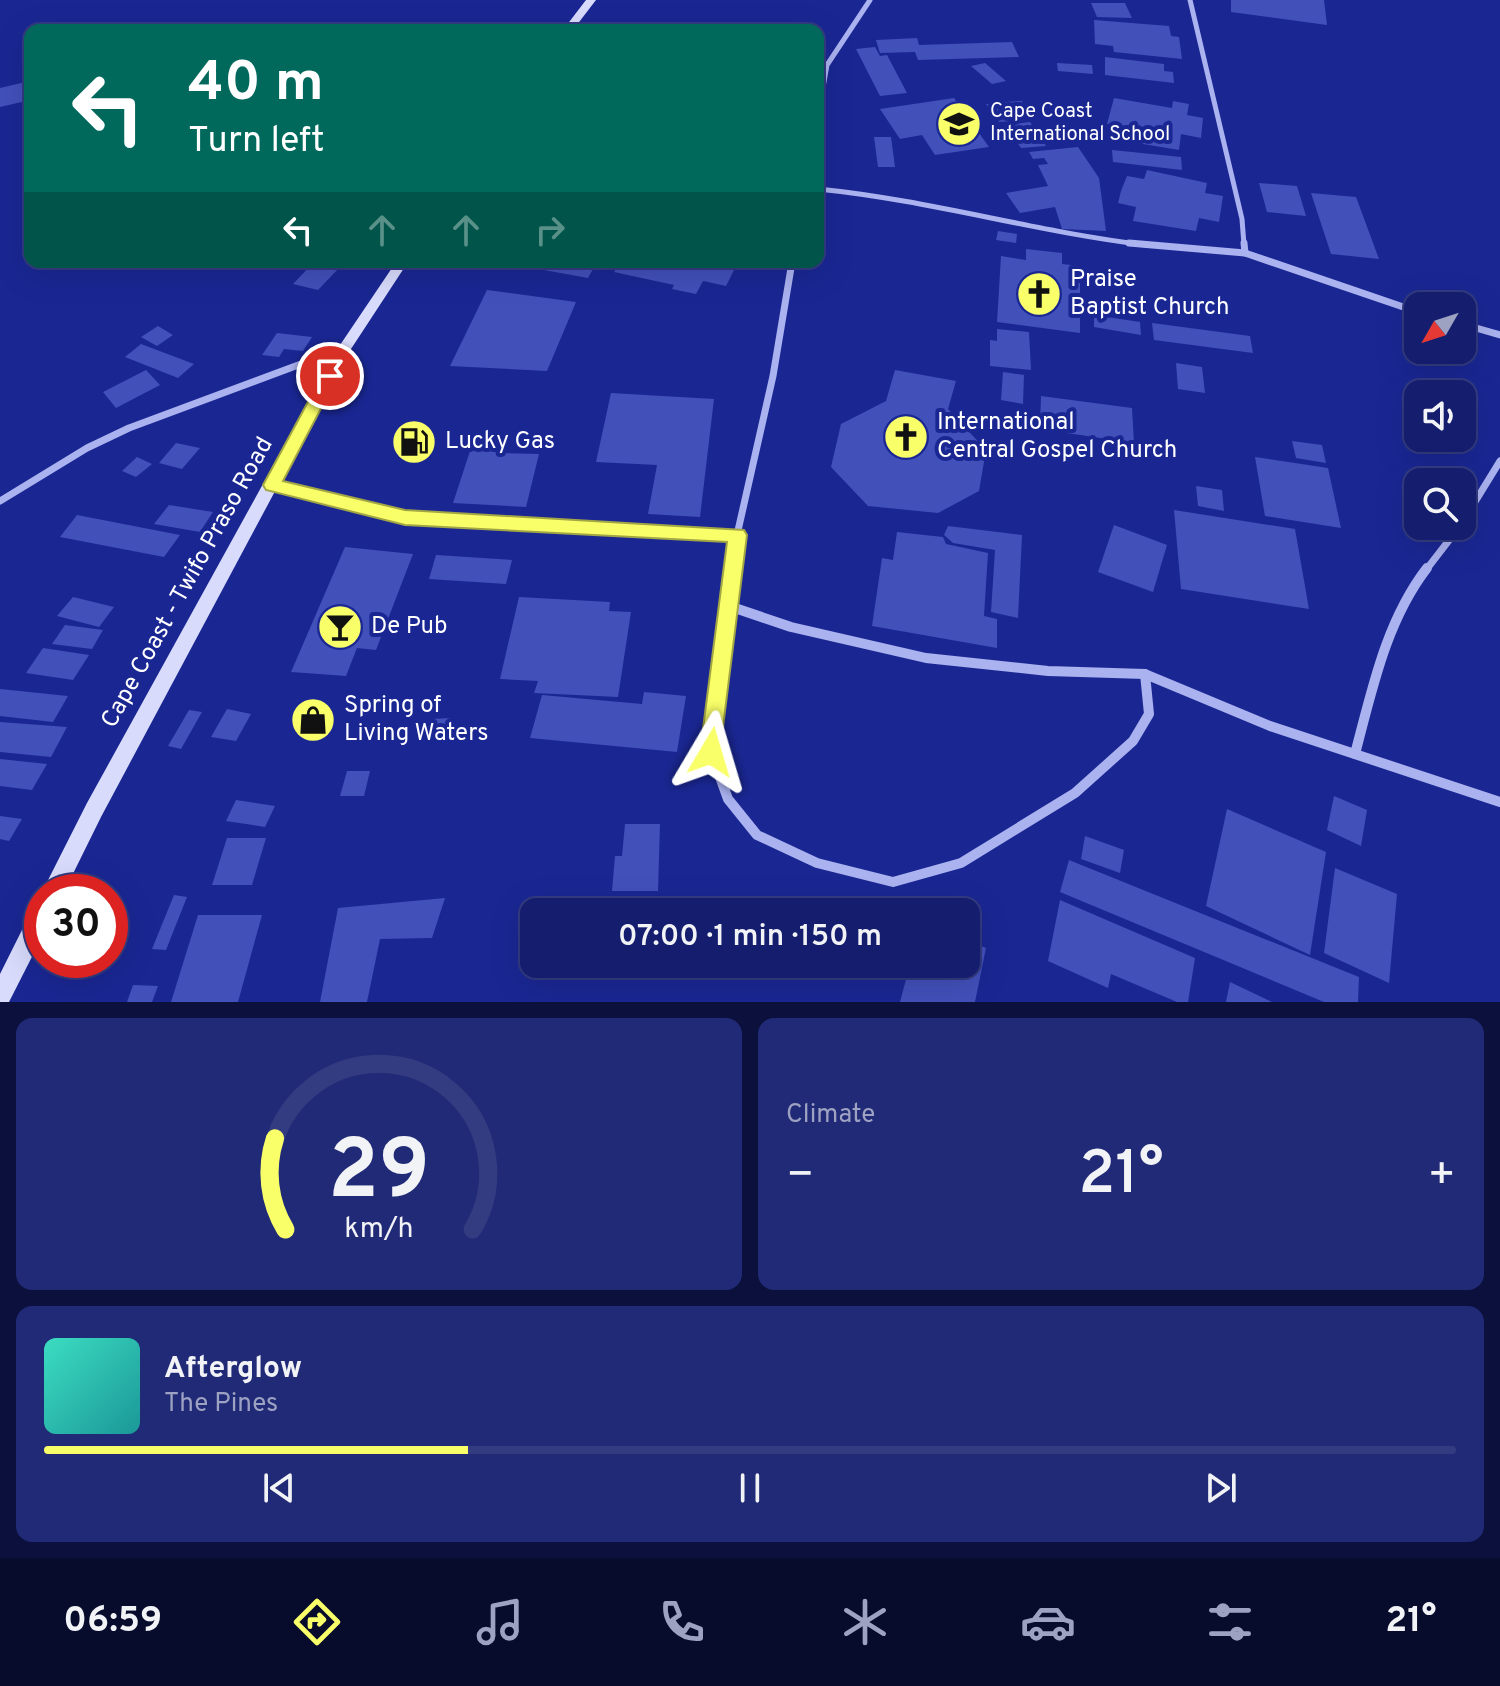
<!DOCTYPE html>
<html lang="en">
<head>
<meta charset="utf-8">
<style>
	body { margin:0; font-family:Overpass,sans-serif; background:#212a76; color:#f1f3f6; height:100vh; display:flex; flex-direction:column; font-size:30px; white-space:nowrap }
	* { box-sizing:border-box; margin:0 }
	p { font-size:26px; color:#9da2c2 }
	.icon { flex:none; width:44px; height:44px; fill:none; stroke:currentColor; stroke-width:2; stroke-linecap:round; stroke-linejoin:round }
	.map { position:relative; height:1002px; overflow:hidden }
	.sheet { display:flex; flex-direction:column; gap:16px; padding:16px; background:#0b103c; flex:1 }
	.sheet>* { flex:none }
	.guide { position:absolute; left:24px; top:24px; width:800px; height:244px; border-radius:16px; box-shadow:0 8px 32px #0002,0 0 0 2px #333b81; background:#00695c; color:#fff; overflow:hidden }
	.needle { width:52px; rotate:231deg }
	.fabs { position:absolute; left:1404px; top:292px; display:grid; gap:16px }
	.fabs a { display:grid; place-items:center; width:72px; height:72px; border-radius:16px; background:#141d6e; box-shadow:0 8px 32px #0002,0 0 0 2px #333b81; font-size:40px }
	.speed { position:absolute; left:24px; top:874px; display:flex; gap:16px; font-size:40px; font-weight:700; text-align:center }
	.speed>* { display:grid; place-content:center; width:104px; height:104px; border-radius:50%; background:#141d6e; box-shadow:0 8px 32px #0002,0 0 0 2px #333b81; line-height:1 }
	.speed .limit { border:12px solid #d22; background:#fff; color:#111 }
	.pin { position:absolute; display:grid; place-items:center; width:68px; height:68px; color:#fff; margin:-34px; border:4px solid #fff; border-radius:50%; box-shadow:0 2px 8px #0007 }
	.me { position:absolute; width:88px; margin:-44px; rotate:7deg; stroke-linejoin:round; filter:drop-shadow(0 0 6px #0008) }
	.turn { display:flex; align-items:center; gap:28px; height:168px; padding:0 32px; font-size:36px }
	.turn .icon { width:104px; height:104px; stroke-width:2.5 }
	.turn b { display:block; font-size:56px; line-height:68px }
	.lanes { display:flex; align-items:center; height:76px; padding:0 32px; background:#0003; justify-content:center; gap:40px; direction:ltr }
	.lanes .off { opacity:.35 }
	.big { font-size:60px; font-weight:600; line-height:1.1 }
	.sheet .tile { flex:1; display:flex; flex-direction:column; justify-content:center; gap:12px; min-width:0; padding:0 28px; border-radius:16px; background:#212a76 }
	.sheet .dial { align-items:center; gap:0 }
	.dial svg { height:208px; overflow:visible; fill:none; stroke:#333b81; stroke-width:7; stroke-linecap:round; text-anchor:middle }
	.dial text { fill:#f1f3f6; stroke:none }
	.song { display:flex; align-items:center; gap:24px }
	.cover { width:96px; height:96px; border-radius:12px; background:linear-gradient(135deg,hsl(170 70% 55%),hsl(180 70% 35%)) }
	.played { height:8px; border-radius:4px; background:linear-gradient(90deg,#f9ff68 30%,#333b81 30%) }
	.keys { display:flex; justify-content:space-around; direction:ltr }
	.heat { display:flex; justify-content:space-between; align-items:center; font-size:44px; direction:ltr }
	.sheet .tiles { flex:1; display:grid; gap:16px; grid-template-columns:1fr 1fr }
	.tile:last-child { grid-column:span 2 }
	.trip { position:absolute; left:520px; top:898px; width:460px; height:80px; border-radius:16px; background:#141d6e; box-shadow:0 8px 32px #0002,0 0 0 2px #333b81; font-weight:600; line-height:80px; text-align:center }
	.menu { display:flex; height:128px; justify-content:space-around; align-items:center; background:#080c2c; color:#9da2c2 }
	.menu .icon { width:56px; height:56px }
	.menu .selected { color:#f9ff68 }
	.menu b { font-size:36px; color:#f1f3f6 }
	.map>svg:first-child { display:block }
</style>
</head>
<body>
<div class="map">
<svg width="1500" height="1002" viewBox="0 0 1500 1002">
	<rect width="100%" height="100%" fill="#1a2793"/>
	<g fill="#4250ba">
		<polygon points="1231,0 1324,0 1327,25 1231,12"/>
		<polygon points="1091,3 1125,3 1132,18 1097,17"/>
		<polygon points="1094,20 1169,26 1171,36 1179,37 1182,59 1114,52 1113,46 1095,44"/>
		<polygon points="917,38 919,45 1012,42 1019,57 918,60 915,52 880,53 876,40"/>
		<polygon points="875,47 880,56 887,55 907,93 880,96 856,49"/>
		<polygon points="1105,57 1164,64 1164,71 1173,72 1174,83 1105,75"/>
		<polygon points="985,63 1006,81 992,84 971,66"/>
		<polygon points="1057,63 1092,65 1093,74 1058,71"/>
		<polygon points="30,81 30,110 26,101 0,107 0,88"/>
		<polygon points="954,98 989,147 935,155 922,135 900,139 880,109"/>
		<polygon points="1114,98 1172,108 1173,101 1189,104 1187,115 1203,118 1201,138 1181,134 1179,150 1119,140 1121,126 1107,124"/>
		<polygon points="1022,101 1027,110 1010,111 1005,102"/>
		<polygon points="1002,103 1014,118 1011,112 1019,112 1024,120 999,122 986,104"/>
		<polygon points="1030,122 1046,146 1021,148 1005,125"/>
		<polygon points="874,137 891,137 895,167 878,167"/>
		<polygon points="1078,147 1099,178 1106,231 1062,229 1055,207 1020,213 1006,193 1048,186 1038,165 1048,164 1044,158 1033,159 1029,152"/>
		<polygon points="1112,150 1181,157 1182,170 1113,162"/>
		<polygon points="1147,170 1207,183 1205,193 1223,196 1219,222 1199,218 1196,231 1133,221 1136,207 1118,203 1121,191 1127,176 1144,179"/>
		<polygon points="1259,183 1297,186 1306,216 1267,212"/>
		<polygon points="1311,193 1356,197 1379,259 1331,254"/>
		<polygon points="998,231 1017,234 1016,243 996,240"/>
		<polygon points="1026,249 1062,253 1062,264 1080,266 1080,333 997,322 1001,256 1026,260"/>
		<polygon points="314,262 339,268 318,290 293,284"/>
		<polygon points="500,262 597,262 588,278"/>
		<polygon points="621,262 738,262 726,286 703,281 696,294 672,289 674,285 614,272"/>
		<polygon points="487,290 576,302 547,371 450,366"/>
		<polygon points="1094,315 1140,322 1141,335 1094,327"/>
		<polygon points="1152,323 1250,336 1253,353 1154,340"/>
		<polygon points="158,326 173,335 157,346 141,337"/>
		<polygon points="997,329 1029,332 1031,370 990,366 990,340 997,341"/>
		<polygon points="277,333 312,337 303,351 284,349 279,357 262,355"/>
		<polygon points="141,344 194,364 178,378 125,357"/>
		<polygon points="1176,363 1202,367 1205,393 1178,389"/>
		<polygon points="146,370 160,385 116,408 103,392"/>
		<polygon points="895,370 956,381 948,409 986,450 979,491 938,513 868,506 831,467 841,424 886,401"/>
		<polygon points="1003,372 1024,375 1023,404 1001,400"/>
		<polygon points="611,393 714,399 700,517 648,514 657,465 596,462"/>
		<polygon points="1041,396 1132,408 1134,443 1040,429"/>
		<polygon points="1292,441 1322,445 1326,463 1296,458"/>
		<polygon points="176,443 200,448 182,469 159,463"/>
		<polygon points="502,446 503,453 539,454 526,507 453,503 471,448"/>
		<polygon points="137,457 152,464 136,477 122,471"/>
		<polygon points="1255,457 1328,468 1341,528 1265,516"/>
		<polygon points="1196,486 1222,490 1224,511 1198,506"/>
		<polygon points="169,505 213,512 200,532 154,524"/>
		<polygon points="1174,510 1295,529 1309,609 1181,589"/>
		<polygon points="77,515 180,535 164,557 60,537"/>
		<polygon points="1114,525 1167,545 1153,592 1098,572"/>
		<polygon points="948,526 1022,535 1018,618 991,612 995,550 953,543 944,535"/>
		<polygon points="897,532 943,537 946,544 988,553 984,616 997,619 997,648 872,626 882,558 893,560"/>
		<polygon points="345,547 413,554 376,650 357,648 346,676 291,672"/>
		<polygon points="436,555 512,560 506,584 429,579"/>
		<polygon points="73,597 114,607 99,627 57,616"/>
		<polygon points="519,597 610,602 609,611 631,612 618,697 534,693 538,681 500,679"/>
		<polygon points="65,625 103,630 92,649 52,644"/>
		<polygon points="43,648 89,655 73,680 26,673"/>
		<polygon points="0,689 68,696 53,722 0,716"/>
		<polygon points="644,692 686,696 677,752 530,738 542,695 642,704"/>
		<polygon points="227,709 251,714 236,741 211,737"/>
		<polygon points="189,710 202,712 181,749 168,746"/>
		<polygon points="452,718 449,735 429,736 431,719"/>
		<polygon points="0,722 67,727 51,757 0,752"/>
		<polygon points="0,759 47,764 32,790 0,786"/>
		<polygon points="347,771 370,771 364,796 340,796"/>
		<polygon points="1334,796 1367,810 1361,846 1327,830"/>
		<polygon points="236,800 275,806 265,827 226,821"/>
		<polygon points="1227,809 1326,852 1310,955 1206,906"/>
		<polygon points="0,816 22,819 9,841 0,839"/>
		<polygon points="625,824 660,824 658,891 612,891 615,856 622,856"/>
		<polygon points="1085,836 1124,850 1120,873 1081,859"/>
		<polygon points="227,838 266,838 252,885 212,885"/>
		<polygon points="1069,860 1359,977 1358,1002 1324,1002 1060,892"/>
		<polygon points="1335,868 1397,894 1389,983 1324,953"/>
		<polygon points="174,895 187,897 166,950 152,949"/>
		<polygon points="445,898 432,938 380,939 367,1002 320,1002 338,908"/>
		<polygon points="1060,900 1195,958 1188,1002 1177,1002 1111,974 1108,988 1048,961"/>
		<polygon points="198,915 262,915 238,1002 171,1002"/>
		<polygon points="966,940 986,948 975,1002 900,1002 910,964 966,964"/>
		<polygon points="1230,982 1272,1002 1226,1002"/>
		<polygon points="133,985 158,986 152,1002 127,1002"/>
	</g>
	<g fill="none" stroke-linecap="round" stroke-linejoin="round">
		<g stroke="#aab2ef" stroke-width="5">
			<polyline points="1190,0 1242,219 1244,245"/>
			<polyline points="818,115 827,65 870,0"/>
			<path d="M818 189C929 200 1036 232 1146 245"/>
		</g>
		<g stroke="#aab2ef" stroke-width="7">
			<polyline points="1129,243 1245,253 1244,243"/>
			<polyline points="1245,253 1418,312"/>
			<polyline points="1462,324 1500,335"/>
			<polyline points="272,485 405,517 737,535 773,376 792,262"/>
			<polyline points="0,501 87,448 129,428 344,348"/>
			<polyline points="1462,523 1500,461"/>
			<polyline points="733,570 737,535"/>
			<polyline points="1426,570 1460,526"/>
		</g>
		<g stroke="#aab2ef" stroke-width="10">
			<polyline points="733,568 711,752 728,799 757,835 817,863 893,882 961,863 1075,793 1133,741 1149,714 1145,674"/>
			<polyline points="729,606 791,627 926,658 1048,671 1145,674 1270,726 1500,802"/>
			<path d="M1355 754C1372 690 1386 621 1427 568"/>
		</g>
		<g fill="#d8dbfb" fill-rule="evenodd">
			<polygon points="586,0 596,0 573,30 563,30"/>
			<polygon points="396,262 408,262 351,349 101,817 64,892 42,892 87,803 338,348"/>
			<polygon points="42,903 42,937 9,1002 0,1002 0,974 34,906"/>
		</g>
	</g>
	<polygon fill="#f9ff68" stroke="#a2a644" stroke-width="2" points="330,370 338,376 283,481 405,510 744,530 747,535 719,759 711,762 703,759 700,752 727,542 405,525 266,490 263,485 322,376"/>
	<defs>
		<g id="school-disc" transform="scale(2.3)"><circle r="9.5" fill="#f9ff68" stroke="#1a2793"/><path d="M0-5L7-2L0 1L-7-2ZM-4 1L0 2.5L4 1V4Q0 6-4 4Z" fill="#111"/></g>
		<g id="church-disc" transform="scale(2.3)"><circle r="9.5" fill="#f9ff68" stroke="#1a2793"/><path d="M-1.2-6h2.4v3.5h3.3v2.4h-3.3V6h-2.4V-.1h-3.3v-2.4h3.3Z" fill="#111"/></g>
		<g id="fuel-disc" transform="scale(2.3)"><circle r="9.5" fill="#f9ff68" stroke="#1a2793"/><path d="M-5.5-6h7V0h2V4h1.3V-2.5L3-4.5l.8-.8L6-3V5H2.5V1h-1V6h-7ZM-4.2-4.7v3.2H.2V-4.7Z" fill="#111"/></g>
		<g id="bar-disc" transform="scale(2.3)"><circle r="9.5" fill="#f9ff68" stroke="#1a2793"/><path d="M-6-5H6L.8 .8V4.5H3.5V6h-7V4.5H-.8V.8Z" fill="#111"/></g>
		<g id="shop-disc" transform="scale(2.3)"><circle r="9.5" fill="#f9ff68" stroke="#1a2793"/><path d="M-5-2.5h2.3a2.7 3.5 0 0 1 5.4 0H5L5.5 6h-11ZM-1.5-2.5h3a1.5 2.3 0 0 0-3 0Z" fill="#111"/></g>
	</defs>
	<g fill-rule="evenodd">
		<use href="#school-disc" x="959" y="124"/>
		<use href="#church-disc" x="1039" y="294"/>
		<use href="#church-disc" x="906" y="437"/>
		<use href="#fuel-disc" x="414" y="442"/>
		<use href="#bar-disc" x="340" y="627"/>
		<use href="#shop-disc" x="313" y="720"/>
	</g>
	<g text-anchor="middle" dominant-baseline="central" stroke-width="8" stroke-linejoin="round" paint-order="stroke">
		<g font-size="20" fill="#fff" stroke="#1a2793" text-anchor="start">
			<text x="990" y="112">Cape Coast<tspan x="990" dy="23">International School</tspan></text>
		</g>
		<g font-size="24" fill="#fff" stroke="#1a2793" text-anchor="start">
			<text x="1070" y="280">Praise<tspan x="1070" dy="28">Baptist Church</tspan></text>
			<text x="937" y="423">International<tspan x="937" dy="28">Central Gospel Church</tspan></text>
			<text x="445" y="442">Lucky Gas</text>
			<text x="371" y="627">De Pub</text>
			<text x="344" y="706">Spring of<tspan x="344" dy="28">Living Waters</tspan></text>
		</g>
		<g font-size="24" fill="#fff" stroke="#1a2793">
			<text transform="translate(188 583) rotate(-61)">Cape Coast - Twifo Praso Road</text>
		</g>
	</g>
</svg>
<div class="fabs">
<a><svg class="needle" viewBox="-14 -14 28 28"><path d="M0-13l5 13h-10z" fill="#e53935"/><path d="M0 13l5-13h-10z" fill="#9da2c2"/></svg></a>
<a><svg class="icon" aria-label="sound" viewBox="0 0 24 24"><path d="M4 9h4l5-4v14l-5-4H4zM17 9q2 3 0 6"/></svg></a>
<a><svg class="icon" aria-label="search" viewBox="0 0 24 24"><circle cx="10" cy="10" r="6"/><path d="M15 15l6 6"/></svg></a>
</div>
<div class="speed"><div class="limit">30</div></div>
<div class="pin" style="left:330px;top:376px;background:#d93025"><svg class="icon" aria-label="arrive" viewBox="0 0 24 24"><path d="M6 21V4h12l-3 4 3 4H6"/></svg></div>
<svg class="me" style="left:711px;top:752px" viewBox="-20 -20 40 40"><path d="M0-17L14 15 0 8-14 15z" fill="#f9ff68" stroke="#fff" stroke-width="4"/></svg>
<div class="trip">07:00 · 1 min · 150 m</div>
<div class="guide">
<div class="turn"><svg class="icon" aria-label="left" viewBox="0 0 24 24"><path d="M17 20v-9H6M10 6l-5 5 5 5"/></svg><div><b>40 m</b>Turn left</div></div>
<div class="lanes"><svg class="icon" aria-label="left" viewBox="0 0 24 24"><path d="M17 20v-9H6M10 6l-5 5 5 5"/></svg><svg class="icon off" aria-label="ahead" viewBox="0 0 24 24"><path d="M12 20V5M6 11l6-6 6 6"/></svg><svg class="icon off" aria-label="ahead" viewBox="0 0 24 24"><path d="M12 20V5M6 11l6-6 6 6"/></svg><svg class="icon off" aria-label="right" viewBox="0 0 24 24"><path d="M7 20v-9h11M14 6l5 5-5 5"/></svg></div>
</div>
</div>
<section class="sheet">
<div class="tiles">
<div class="tile dial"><svg viewBox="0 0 100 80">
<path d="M14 69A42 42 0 1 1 86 69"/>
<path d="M14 69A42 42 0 0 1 10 34" stroke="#f9ff68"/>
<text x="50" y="56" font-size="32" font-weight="700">29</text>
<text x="50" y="72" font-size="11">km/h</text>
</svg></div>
<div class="tile"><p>Climate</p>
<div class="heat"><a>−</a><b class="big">21°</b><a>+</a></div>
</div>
<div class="tile">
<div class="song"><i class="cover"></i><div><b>Afterglow</b><p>The Pines</p></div></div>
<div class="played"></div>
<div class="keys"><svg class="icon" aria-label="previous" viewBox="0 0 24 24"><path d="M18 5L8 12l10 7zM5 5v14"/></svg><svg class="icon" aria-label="pause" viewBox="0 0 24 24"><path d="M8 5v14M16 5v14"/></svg><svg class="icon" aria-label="next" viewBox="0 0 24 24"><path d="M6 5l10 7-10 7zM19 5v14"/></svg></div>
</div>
</div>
</section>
<nav class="menu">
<b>06:59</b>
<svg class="icon selected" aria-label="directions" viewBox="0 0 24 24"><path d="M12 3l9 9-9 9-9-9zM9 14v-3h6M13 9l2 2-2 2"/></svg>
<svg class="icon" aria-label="music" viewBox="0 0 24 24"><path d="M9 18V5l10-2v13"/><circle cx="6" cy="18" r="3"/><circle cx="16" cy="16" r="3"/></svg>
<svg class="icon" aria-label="phone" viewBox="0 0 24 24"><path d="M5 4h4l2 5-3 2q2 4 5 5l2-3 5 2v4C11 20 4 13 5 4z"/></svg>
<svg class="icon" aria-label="climate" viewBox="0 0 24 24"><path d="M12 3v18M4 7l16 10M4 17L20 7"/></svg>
<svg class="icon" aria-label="car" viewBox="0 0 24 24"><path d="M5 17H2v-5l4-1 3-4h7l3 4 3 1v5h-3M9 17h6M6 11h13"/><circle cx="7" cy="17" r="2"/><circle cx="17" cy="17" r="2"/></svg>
<svg class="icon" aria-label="filters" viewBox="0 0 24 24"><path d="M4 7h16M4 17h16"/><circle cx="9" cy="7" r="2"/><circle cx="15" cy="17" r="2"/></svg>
<b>21°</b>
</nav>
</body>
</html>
